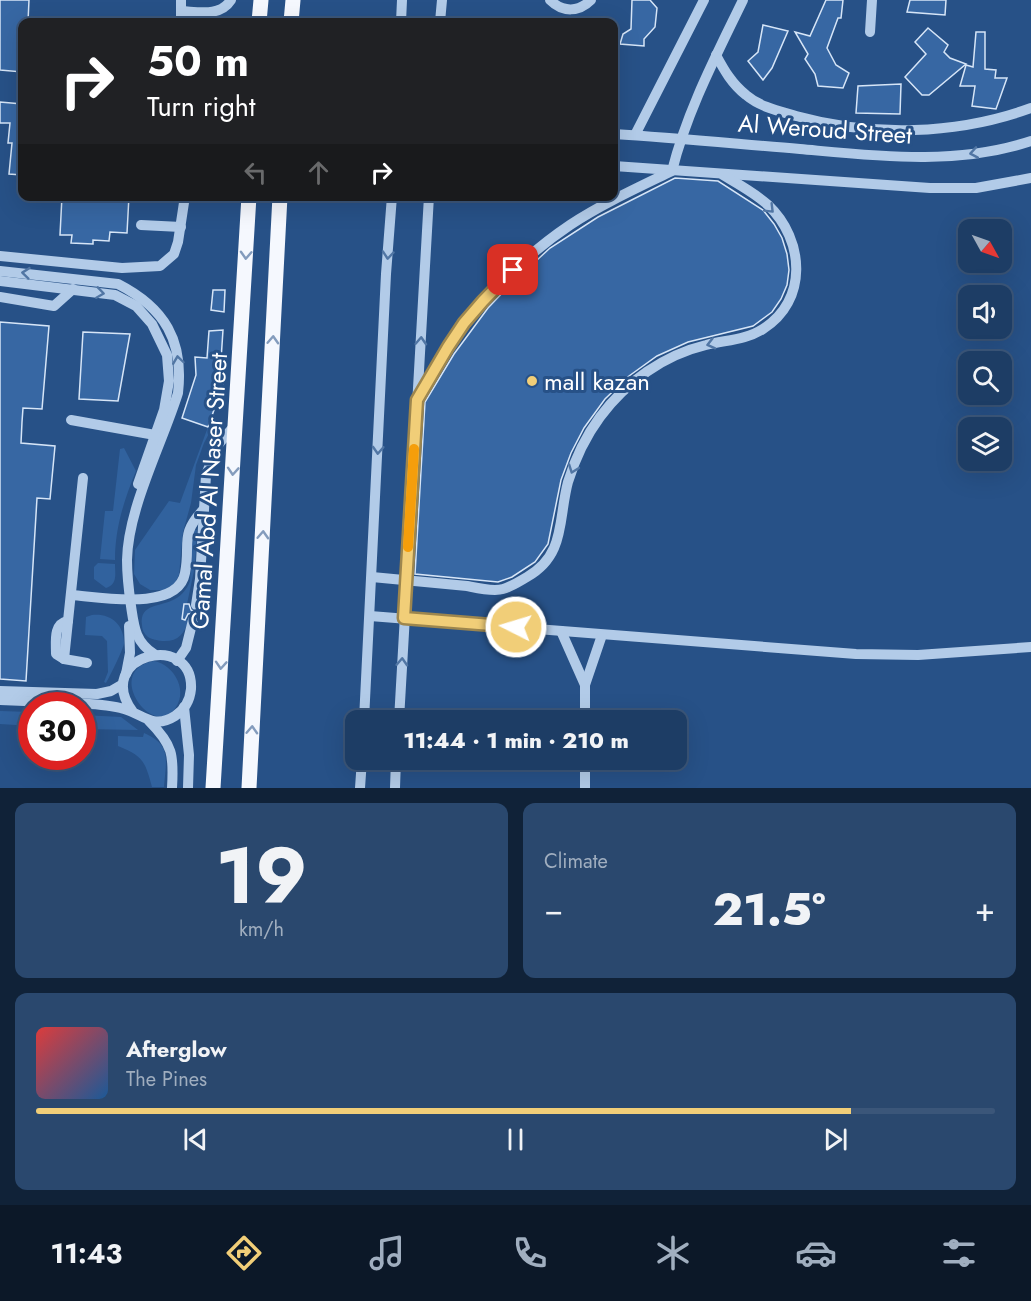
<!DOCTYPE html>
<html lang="en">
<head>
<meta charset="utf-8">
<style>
	body { margin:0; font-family:Jost,sans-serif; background:#2a486e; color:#f1f3f6; height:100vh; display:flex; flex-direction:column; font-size:22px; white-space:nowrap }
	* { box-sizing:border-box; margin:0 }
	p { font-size:20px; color:#a0aebf }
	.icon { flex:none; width:33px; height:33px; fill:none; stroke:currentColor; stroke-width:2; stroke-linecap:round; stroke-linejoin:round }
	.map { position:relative; height:788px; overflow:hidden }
	.drawer { display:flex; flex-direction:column; gap:15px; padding:15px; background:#102238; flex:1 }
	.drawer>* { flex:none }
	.banner { position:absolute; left:18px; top:18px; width:600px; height:183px; border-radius:12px; box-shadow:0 6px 24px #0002,0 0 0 2px #3b5679; background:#202124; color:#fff; overflow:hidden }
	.needle { width:39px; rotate:130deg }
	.buttons { position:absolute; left:958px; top:219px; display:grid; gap:12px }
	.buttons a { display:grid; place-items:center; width:54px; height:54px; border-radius:12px; background:#1d3d65; box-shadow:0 6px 24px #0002,0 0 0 2px #3b5679; font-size:30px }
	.speed { position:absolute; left:18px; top:692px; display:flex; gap:12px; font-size:30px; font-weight:700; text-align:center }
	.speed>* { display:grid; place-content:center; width:78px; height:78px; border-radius:50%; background:#1d3d65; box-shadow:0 6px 24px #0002,0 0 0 2px #3b5679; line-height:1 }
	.speed .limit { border:9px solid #d22; background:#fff; color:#111 }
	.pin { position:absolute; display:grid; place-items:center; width:51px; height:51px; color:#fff; margin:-26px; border-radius:12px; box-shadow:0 3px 9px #0006 }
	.me { position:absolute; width:66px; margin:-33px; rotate:275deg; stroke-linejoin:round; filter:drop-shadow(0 0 4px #0008) }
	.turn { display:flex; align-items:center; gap:21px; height:126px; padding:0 30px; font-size:27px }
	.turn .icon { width:78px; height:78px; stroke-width:2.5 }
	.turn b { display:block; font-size:42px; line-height:51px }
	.lanes { display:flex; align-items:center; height:57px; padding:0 30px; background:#0003; justify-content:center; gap:30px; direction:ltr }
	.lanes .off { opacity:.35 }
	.big { font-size:45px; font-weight:800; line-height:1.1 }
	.drawer .tile { flex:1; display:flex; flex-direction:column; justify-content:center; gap:9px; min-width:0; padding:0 21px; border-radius:12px; background:#2a486e }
	.drawer .dial { align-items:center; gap:0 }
	.dial b { font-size:78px; line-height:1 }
	.song { display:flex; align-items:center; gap:18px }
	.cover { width:72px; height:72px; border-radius:9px; background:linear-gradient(135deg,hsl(0 70% 55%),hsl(210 70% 35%)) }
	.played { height:6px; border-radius:3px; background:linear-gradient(90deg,#f1ce78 85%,#3b5679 85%) }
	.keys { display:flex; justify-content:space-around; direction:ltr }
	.heat { display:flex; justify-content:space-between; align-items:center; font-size:33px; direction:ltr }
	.drawer .tiles { flex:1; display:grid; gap:15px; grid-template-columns:1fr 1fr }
	.tile:last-child { grid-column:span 2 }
	.trip { position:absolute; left:345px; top:710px; width:342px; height:60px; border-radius:12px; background:#1d3d65; box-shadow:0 6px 24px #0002,0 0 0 2px #3b5679; font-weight:800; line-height:60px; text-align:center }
	.tab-bar { display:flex; height:96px; justify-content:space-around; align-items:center; background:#0c1828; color:#a0aebf }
	.tab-bar .icon { width:42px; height:42px }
	.tab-bar .on { color:#f1ce78 }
	.tab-bar b { font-size:27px; color:#f1f3f6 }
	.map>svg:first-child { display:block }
</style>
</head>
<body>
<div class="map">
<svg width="1031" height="788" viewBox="0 0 1031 788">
	<rect width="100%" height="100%" fill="#275187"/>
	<g fill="#31629e">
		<polygon points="213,426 204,443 196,465 191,503 183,532 179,575 174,585 163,590 150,590 140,584 134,574 135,550 169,501 180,503 208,427"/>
		<path d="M124 448 136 471C124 500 115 528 115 560L100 559 105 511H113L120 449Z"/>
		<path d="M193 530H197L195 566 187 604H184L182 619 189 620C184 634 178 642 162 641 157 640 153 640 148 637 144 634 142 630 142 625 139 603 162 607 175 599 182 595 187 589 190 581Z"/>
		<path d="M98 563 115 564C115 574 118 584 106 588L94 579V567Z"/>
		<path d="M92 615C110 613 124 624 124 643 124 648 109 678 106 683L104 682 108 672 107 641 102 636 85 635 86 617Z"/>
		<path d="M154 661C175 665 190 693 173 711 150 736 104 670 154 661Z"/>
		<polygon points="0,711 31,712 31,726 0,724"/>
		<polygon points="82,715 121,717 138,730 83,729"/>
		<path d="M144 733C172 745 166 760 164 787H152C145 761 143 756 118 746V736L143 737Z"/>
	</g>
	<g fill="#3767a3" stroke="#d6e5f7" stroke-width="1.5">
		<polygon points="0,0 29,0 28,22 22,22 22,72 0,70"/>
		<polygon points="632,0 650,0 657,8 655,27 644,39 644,46 620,44 623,34 631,29"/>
		<polygon points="826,0 843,0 841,18 838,18 827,48 836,65 849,73 843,88 818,86 815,74 805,59 808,54 795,32 810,36"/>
		<polygon points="910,0 946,0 945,15 907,12"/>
		<polygon points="763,25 788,31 772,68 763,80 748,61 758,52"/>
		<polygon points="928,28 948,45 944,52 950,58 966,64 929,95 922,95 905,77 926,54 915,42"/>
		<polygon points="976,32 985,32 985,69 996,70 995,78 1007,78 996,109 972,106 975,86 960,86 966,65 973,67"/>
		<polygon points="901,84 900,114 856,113 858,86"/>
		<polygon points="0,102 22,104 22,175 9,174 12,143 8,143 10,123 0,123"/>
		<polygon points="675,178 718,181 763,210 774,224 782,238 787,254 789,270 787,285 781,299 772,312 753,326 688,342 657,356 629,376 605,399 584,428 571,453 561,480 548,544 535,562 512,577 498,582 415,574 425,402 454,354 488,308 508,287 550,248 598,217"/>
		<polygon points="62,196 129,196 127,233 110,232 109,241 93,240 93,244 71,243 72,235 60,235"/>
		<polygon points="213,290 225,290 224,312 211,310"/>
		<polygon points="0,322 49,326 42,409 23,408 22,422 21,443 55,446 50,499 37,498 26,681 0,679"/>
		<polygon points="223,330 221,360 224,362 223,384 208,427 182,418 196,375 195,357 207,358 209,331"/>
		<polygon points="83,332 130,334 118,401 79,399"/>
		<polygon points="184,604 189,604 191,610 195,612 206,606 204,621 200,621 199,615 194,613 188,614 185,620 182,619"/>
	</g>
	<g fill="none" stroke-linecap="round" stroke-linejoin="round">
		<g stroke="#b2cbe8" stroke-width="10">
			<polyline points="181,0 181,22"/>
			<path d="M550 0C563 13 579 12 591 0"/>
			<path d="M182 11C199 12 220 17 231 0"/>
			<polyline points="401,22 402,0"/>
			<polyline points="440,22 442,0"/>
			<polyline points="870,32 872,0"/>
			<path d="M716 55C724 70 732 84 746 95 760 107 779 111 796 116 872 137 957 135 1031 108"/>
			<path d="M614 134C676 138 738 144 800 149 877 156 956 166 1031 141"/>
			<polyline points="635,135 704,0"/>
			<polyline points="614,166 930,188 976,188 1031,178"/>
			<polyline points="141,225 181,227"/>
			<polyline points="0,256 122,268 160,266 174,254 178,242 185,196"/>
			<path d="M0 271 118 284C165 308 184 341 178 393 162 444 128 508 127 560 127 575 129 592 131 606 134 626 135 642 154 654"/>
			<polyline points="0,281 115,295 136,306 152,324 167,355 169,381 164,410 138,484"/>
			<polyline points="0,297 54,306 73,289"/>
			<path d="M417 400C455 330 503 270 570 225 602 204 637 188 672 171 687 111 716 56 743 0"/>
			<polyline points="71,420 155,435"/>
			<path d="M372 577C404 580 435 583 467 586 477 588 493 592 503 589 511 587 520 581 527 577 566 555 558 519 568 482 575 459 586 436 600 417 626 382 664 355 706 345 725 340 746 340 763 329 808 301 805 240 768 205 755 193 738 184 723 175"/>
			<path d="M72 595C100 597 178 612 185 573 191 543 179 535 204 509"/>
			<polyline points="196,605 200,579 206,475 217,446 236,424"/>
			<polyline points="370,616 856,654 918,655 1031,647"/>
			<path d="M68 621C53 624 56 641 56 654L64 659 87 663"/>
			<polyline points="561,631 585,685"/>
			<polyline points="64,659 83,478"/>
			<polyline points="177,661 186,648 193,620"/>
			<polyline points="126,674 130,653 129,626"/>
			<polyline points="0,691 97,694 111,691 123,684"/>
			<path d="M0 700C25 701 49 702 74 703 90 704 108 704 124 709 143 714 153 730 175 716 184 710 190 700 191 689 194 630 91 655 133 712"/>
			<polyline points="184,707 189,755 188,788"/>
			<polyline points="364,720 386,274 392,196"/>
			<polyline points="399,720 429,196"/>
			<polyline points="585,720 585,685 602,635"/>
			<path d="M149 721C173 745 174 755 172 788"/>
			<polyline points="360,788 362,759"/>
			<polyline points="395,788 396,759"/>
			<polyline points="585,788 585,759"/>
		</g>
		<g stroke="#f5f8fe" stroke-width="15">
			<polyline points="259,22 261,0"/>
			<polyline points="291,22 293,0"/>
			<polyline points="213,788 249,196"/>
			<polyline points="249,788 280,196"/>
		</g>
	</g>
	<defs><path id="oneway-chevron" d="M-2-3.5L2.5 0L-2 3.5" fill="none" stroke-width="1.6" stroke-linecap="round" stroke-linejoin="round" transform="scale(1.5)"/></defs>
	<g stroke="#5176a4">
		<use href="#oneway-chevron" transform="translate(974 153) rotate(170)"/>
		<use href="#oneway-chevron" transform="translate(770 209) rotate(45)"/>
		<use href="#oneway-chevron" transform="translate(388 255) rotate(95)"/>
		<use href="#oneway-chevron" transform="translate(26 273) rotate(-174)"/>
		<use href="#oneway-chevron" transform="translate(100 293) rotate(8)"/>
		<use href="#oneway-chevron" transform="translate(421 341) rotate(-87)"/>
		<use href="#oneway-chevron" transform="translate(711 344) rotate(166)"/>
		<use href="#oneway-chevron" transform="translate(178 360) rotate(-98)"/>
		<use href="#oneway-chevron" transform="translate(378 450) rotate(93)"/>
		<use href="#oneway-chevron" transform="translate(573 469) rotate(110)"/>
		<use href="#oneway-chevron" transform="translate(402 662) rotate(-87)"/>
	</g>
	<g stroke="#849cbd">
		<use href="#oneway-chevron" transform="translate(246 255) rotate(93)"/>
		<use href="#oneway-chevron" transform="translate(273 340) rotate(-87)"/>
		<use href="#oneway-chevron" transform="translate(233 471) rotate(94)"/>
		<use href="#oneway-chevron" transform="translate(263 535) rotate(-87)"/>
		<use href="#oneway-chevron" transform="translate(221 665) rotate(94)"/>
		<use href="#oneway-chevron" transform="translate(252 730) rotate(-87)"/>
	</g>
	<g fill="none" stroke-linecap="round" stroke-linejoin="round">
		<g stroke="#9d864e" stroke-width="15">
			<polyline id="route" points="513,270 483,301 464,323 448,347 417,400 404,618 516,627"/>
		</g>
		<use href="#route" stroke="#f1ce78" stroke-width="10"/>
		<polyline stroke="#f59e0b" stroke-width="10" points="408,547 414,449"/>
	</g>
	<circle fill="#f1ce78" stroke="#275187" stroke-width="2" cx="532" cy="381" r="6"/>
	<g text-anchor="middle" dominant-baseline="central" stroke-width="6" stroke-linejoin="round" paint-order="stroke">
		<g font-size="24" fill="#fff" stroke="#275187">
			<text transform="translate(825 129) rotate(4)">Al Weroud Street</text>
			<text transform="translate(209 491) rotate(-86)">Gamal Abd Al Naser Street</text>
		</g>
		<g font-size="24" fill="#fff" stroke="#275187" text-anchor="start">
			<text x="544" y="381">mall kazan</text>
		</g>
	</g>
</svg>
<div class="buttons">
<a><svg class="needle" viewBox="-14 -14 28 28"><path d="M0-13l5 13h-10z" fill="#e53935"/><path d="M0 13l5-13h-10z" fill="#a0aebf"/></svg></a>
<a><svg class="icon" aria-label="sound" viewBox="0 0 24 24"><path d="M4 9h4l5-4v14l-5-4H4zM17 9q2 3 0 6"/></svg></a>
<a><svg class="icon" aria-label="search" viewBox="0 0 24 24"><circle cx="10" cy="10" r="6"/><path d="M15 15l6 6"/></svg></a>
<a><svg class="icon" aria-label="layers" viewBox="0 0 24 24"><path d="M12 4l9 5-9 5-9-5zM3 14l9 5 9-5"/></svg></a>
</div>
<div class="speed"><div class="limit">30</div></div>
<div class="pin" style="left:513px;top:270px;background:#d93025"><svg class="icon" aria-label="arrive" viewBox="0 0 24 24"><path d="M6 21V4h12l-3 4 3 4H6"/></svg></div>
<svg class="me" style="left:516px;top:627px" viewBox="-20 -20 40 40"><circle r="17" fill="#f1ce78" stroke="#fff" stroke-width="3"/><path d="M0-11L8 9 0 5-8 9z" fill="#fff"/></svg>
<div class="trip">11:44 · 1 min · 210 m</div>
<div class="banner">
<div class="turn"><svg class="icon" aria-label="right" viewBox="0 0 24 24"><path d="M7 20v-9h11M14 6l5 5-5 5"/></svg><div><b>50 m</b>Turn right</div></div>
<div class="lanes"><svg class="icon off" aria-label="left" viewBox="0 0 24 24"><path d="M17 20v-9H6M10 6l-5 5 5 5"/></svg><svg class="icon off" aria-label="ahead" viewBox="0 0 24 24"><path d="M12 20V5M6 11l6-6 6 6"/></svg><svg class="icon" aria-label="right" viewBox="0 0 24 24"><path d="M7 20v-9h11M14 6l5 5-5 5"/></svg></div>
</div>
</div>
<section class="drawer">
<div class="tiles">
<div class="tile dial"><b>19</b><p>km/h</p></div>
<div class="tile"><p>Climate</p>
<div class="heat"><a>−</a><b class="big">21.5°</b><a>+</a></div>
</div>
<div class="tile">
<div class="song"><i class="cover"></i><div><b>Afterglow</b><p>The Pines</p></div></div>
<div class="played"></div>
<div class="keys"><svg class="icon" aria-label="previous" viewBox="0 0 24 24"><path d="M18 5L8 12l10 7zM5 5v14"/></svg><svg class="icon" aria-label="pause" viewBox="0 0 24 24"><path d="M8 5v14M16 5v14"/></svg><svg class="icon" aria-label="next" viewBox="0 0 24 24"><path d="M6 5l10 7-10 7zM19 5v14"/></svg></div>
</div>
</div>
</section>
<nav class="tab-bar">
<b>11:43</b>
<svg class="icon on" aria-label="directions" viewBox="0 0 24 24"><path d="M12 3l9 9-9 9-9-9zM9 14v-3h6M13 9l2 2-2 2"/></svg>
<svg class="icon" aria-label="music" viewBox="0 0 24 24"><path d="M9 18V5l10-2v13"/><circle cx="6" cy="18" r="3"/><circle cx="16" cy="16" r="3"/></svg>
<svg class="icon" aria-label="phone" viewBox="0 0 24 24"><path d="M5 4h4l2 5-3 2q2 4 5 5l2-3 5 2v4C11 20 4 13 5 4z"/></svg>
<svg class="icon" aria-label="climate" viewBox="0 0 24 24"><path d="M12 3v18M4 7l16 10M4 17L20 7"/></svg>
<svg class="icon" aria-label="car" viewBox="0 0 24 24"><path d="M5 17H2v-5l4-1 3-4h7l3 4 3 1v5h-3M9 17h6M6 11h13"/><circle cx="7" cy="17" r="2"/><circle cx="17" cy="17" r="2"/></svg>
<svg class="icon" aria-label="filters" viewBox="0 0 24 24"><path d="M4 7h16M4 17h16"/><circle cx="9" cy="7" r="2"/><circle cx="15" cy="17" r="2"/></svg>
</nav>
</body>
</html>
